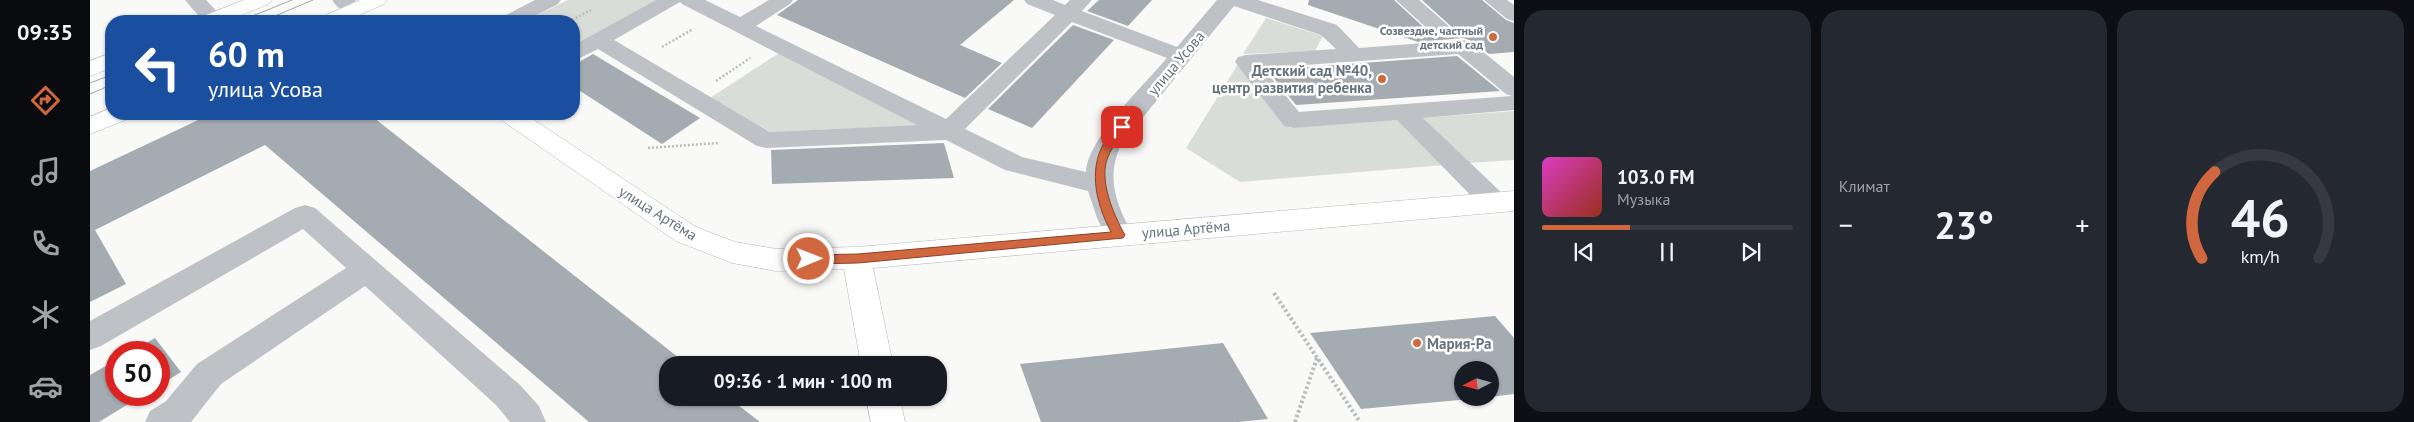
<!DOCTYPE html>
<html lang="ru">
<head>
<meta charset="utf-8">
<style>
	body { margin:0; font-family:"PT Sans",sans-serif; background:#242831; color:#f1f3f6; height:100vh; display:flex; flex-direction:column; font-size:19px; white-space:nowrap }
	* { box-sizing:border-box; margin:0 }
	p { font-size:16px; color:#9ea1a6 }
	.icon { flex:none; width:28px; height:28px; fill:none; stroke:currentColor; stroke-width:2; stroke-linecap:round; stroke-linejoin:round }
	.map { position:relative; flex:1; overflow:hidden }
	.sheet { display:flex; flex-direction:column; gap:10px; padding:10px; background:#0d0f14; width:900px }
	.sheet>* { flex:none }
	.hud { position:absolute; left:15px; top:15px; width:475px; height:105px; border-radius:20px; box-shadow:0 1px 4px #0004; background:#1a4fa0; color:#fff; overflow:hidden }
	.needle { width:32px; rotate:264deg }
	.fabs { position:absolute; left:1364px; top:361px; display:grid; gap:10px }
	.fabs a { display:grid; place-items:center; width:45px; height:45px; border-radius:50%; background:#171b24; box-shadow:0 1px 4px #0004; font-size:25px }
	.speed { position:absolute; left:15px; top:341px; display:flex; gap:10px; font-size:25px; font-weight:700; text-align:center }
	.speed>* { display:grid; place-content:center; width:65px; height:65px; border-radius:50%; background:#171b24; box-shadow:0 1px 4px #0004; line-height:1 }
	.speed .limit { border:8px solid #d22; background:#fff; color:#111 }
	.pin { position:absolute; display:grid; place-items:center; width:42px; height:42px; color:#fff; margin:-21px; border-radius:10px; box-shadow:0 2px 8px #0006 }
	.me { position:absolute; width:55px; margin:-28px; rotate:89deg; stroke-linejoin:round; filter:drop-shadow(0 0 4px #0008) }
	.turn { display:flex; align-items:center; gap:18px; height:105px; padding:0 20px; font-size:22px }
	.turn .icon { width:65px; height:65px; stroke-width:2.5 }
	.turn b { display:block; font-size:35px; line-height:42px }
	.big { font-size:38px; font-weight:600; line-height:1.1 }
	.sheet .card { flex:1; display:flex; flex-direction:column; justify-content:center; gap:8px; min-width:0; padding:0 18px; border-radius:20px; background:#242831 }
	.sheet .dial { align-items:center; gap:0 }
	.dial svg { height:130px; overflow:visible; fill:none; stroke:#363941; stroke-width:7; stroke-linecap:round; text-anchor:middle }
	.dial text { fill:#f1f3f6; stroke:none }
	.song { display:flex; align-items:center; gap:15px }
	.cover { width:60px; height:60px; border-radius:8px; background:linear-gradient(135deg,hsl(310 70% 55%),hsl(10 70% 35%)) }
	.played { height:5px; border-radius:2px; background:linear-gradient(90deg,#d1673f 35%,#363941 35%) }
	.keys { display:flex; justify-content:space-around; direction:ltr }
	.heat { display:flex; justify-content:space-between; align-items:center; font-size:28px; direction:ltr }
	.sheet .tiles { flex:1; display:grid; gap:10px; grid-template-columns:repeat(3,1fr) }
	.trip { position:absolute; left:569px; top:356px; width:288px; height:50px; border-radius:20px; background:#171b24; box-shadow:0 1px 4px #0004; font-weight:600; line-height:50px; text-align:center }
	main { display:flex; flex:1; min-height:0 }
	.tab-bar { display:flex; flex-direction:column; width:90px; justify-content:space-around; align-items:center; background:#090b0e; color:#9ea1a6 }
	.tab-bar .icon { width:35px; height:35px }
	.tab-bar .on { color:#d1673f }
	.tab-bar b { font-size:22px; color:#f1f3f6 }
	.map>svg:first-child { display:block }
</style>
</head>
<body>
<main>
<nav class="tab-bar">
<b>09:35</b>
<svg class="icon on" aria-label="directions" viewBox="0 0 24 24"><path d="M12 3l9 9-9 9-9-9zM9 14v-3h6M13 9l2 2-2 2"/></svg>
<svg class="icon" aria-label="music" viewBox="0 0 24 24"><path d="M9 18V5l10-2v13"/><circle cx="6" cy="18" r="3"/><circle cx="16" cy="16" r="3"/></svg>
<svg class="icon" aria-label="phone" viewBox="0 0 24 24"><path d="M5 4h4l2 5-3 2q2 4 5 5l2-3 5 2v4C11 20 4 13 5 4z"/></svg>
<svg class="icon" aria-label="climate" viewBox="0 0 24 24"><path d="M12 3v18M4 7l16 10M4 17L20 7"/></svg>
<svg class="icon" aria-label="car" viewBox="0 0 24 24"><path d="M5 17H2v-5l4-1 3-4h7l3 4 3 1v5h-3M9 17h6M6 11h13"/><circle cx="7" cy="17" r="2"/><circle cx="17" cy="17" r="2"/></svg>
</nav>
<div class="map">
<svg width="1424" height="422" viewBox="0 0 1424 422">
	<rect width="100%" height="100%" fill="#f9f9f7"/>
	<g fill="#d9ddd7">
		<polygon points="478,0 567,0 484,45 484,21 435,21"/>
		<polygon points="1176,18 1233,36 1225,51 1153,54"/>
		<polygon points="689,53 831,125 681,132 620,98"/>
		<polygon points="1148,64 1200,128 1309,119 1355,165 1150,182 1096,148"/>
		<polygon points="1424,111 1424,160 1379,163 1333,118"/>
	</g>
	<g fill="#a4acb2">
		<polygon points="708,0 924,0 870,45 912,63 875,98 687,15"/>
		<polygon points="1009,0 1062,0 1038,26 997,11"/>
		<polygon points="1219,0 1304,0 1342,35 1351,37 1359,36 1364,29 1332,0 1392,0 1416,20 1424,23 1424,52 1399,54 1382,41 1373,38 1328,42 1218,5"/>
		<polygon points="983,25 1024,40 942,128 898,109"/>
		<polygon points="503,54 610,118 572,144 484,87 484,65"/>
		<polygon points="1367,56 1410,91 1206,105 1177,70"/>
		<polygon points="121,114 279,114 598,365 578,365 578,398 639,398 670,422 499,422 175,145 5,230 36,284 0,302 0,171"/>
		<polygon points="854,143 864,178 682,184 681,150"/>
		<polygon points="1405,316 1424,338 1424,394 1400,397 1400,370 1372,370 1372,398 1391,398 1271,409 1220,333"/>
		<polygon points="65,338 91,372 69,386 69,352 40,352"/>
		<polygon points="1133,343 1178,419 1148,422 951,422 930,364"/>
		<polygon points="26,360 26,395 53,395 9,422 0,422 0,375"/>
	</g>
	<g fill="none" stroke-linecap="round" stroke-linejoin="round">
		<g stroke="#b2b7bb" stroke-width="1">
			<g id="major">
				<polygon points="154,0 182,0 179,4 136,21 107,21 111,17"/>
				<polygon points="270,0 297,0 294,4 256,21 228,21 232,17"/>
				<polygon points="21,53 21,68 0,76 0,61"/>
				<polygon points="21,108 21,114 41,114 38,119 0,134 0,117"/>
				<polygon points="407,114 435,114 606,227 645,242 686,249 767,247 1424,191 1424,211 783,268 803,365 771,365 754,269 686,271 642,263 586,241 410,119"/>
				<polygon points="776,398 810,398 815,422 781,422"/>
			</g>
		</g>
		<g stroke="#b9bcbf" stroke-width="2.5" stroke-dasharray="2 2" stroke-linecap="butt">
			<polyline points="482,20 501,10"/>
			<polyline points="572,47 603,29"/>
			<polyline points="626,81 660,58"/>
			<polyline points="558,148 628,143"/>
		</g>
		<g stroke="#b9bcbf" stroke-width="4" stroke-dasharray="2.5 2.5" stroke-linecap="butt">
			<polyline points="1184,293 1270,422"/>
			<polyline points="1205,422 1227,358"/>
		</g>
		<g fill="#bec2c6" fill-rule="evenodd">
			<polygon points="95,0 116,0 134,19 132,21 113,21"/>
			<path d="M242 0H265L276 10 273 14C261 18 249 11 242 0Z"/>
			<polygon points="445,0 471,0 468,4 435,21 408,21 412,17"/>
			<path d="M566 0H615L650 17 679 0H703L700 4 666 26 856 119 965 15 937 4 934 0H963L975 5 980 0H1002L992 11 1087 47 1127 0H1168L1247 25 1269 48 1373 40 1381 42 1424 77V110L1333 118 1415 196 1419 203 1415 210 1405 213 1395 210 1307 120 1203 128 1194 126 1145 62 1148 57 1156 55 1246 49 1231 35 1144 6 1032 143C1015 177 1026 204 1043 235L1039 242 1029 245 1019 242 1007 218 998 191 915 170 856 140 676 148 667 146 508 49 484 61V45ZM590 2 592 4 827 125 680 132 524 40ZM982 22 1077 58C1054 85 998 138 996 172L932 157 875 129ZM1368 54 1416 94 1422 96 1209 112 1173 68Z"/>
			<polygon points="1306,0 1329,0 1362,29 1359,34 1351,35 1343,34"/>
			<polygon points="1394,0 1417,0 1424,5 1424,21 1417,19"/>
			<polygon points="215,205 225,208 430,385 449,406 456,422 420,422 406,405 275,286 131,384 101,422 55,422 60,411 76,401 107,364 256,268 213,229 11,346 0,350 0,321 205,208"/>
		</g>
		<use href="#major" fill="#fff" fill-rule="evenodd"/>
		<g stroke="#a1a7ac" stroke-width="1">
			<polyline points="150,21 202,0"/>
			<polyline points="173,21 223,0"/>
			<polyline points="0,83 21,75"/>
			<polyline points="0,94 21,85"/>
		</g>
	</g>
	<path fill="#d1673f" stroke="#884329" d="M1032 124 1037 127C1030 137 1023 145 1018 157 1008 179 1024 216 1035 235L1033 238 768 263 719 264 713 259 719 255 768 254 1021 232C1005 202 997 165 1018 137 1022 132 1026 126 1032 124Z"/>
	<g fill="#d1673f" stroke="#fff" stroke-width="2">
		<circle cx="1403" cy="37" r="5"/>
		<circle cx="1292" cy="79" r="5"/>
		<circle cx="1327" cy="343" r="5"/>
	</g>
	<g text-anchor="middle" dominant-baseline="central" stroke-width="5" stroke-linejoin="round" paint-order="stroke">
		<g font-size="12" font-weight="bold" fill="#66747f" stroke="#fff" text-anchor="end">
			<text x="1393" y="30">Созвездие, частный<tspan x="1393" dy="14">детский сад</tspan></text>
		</g>
		<g font-size="15" fill="#66747f" stroke="#fff">
			<text transform="translate(1086 63) rotate(-50)">улица Усова</text>
			<text transform="translate(568 213) rotate(32)">улица Артёма</text>
			<text transform="translate(1096 229) rotate(-5)">улица Артёма</text>
		</g>
		<g font-size="15" font-weight="bold" fill="#66747f" stroke="#fff" text-anchor="end">
			<text x="1282" y="70">Детский сад №40,<tspan x="1282" dy="17">центр развития ребенка</tspan></text>
			<text x="1337" y="343" text-anchor="start">Мария-Ра</text>
		</g>
	</g>
</svg>
<div class="fabs">
<a><svg class="needle" viewBox="-14 -14 28 28"><path d="M0-13l5 13h-10z" fill="#e53935"/><path d="M0 13l5-13h-10z" fill="#9ea1a6"/></svg></a>
</div>
<div class="speed"><div class="limit">50</div></div>
<div class="pin" style="left:1032px;top:127px;background:#d93025"><svg class="icon" aria-label="arrive" viewBox="0 0 24 24"><path d="M6 21V4h12l-3 4 3 4H6"/></svg></div>
<svg class="me" style="left:719px;top:259px" viewBox="-20 -20 40 40"><circle r="17" fill="#d1673f" stroke="#fff" stroke-width="3"/><path d="M0-11L8 9 0 5-8 9z" fill="#fff"/></svg>
<div class="trip">09:36 · 1 мин · 100 m</div>
<div class="hud">
<div class="turn"><svg class="icon" aria-label="left" viewBox="0 0 24 24"><path d="M17 20v-9H6M10 6l-5 5 5 5"/></svg><div><b>60 m</b>улица Усова</div></div>
</div>
</div>
<section class="sheet">
<div class="tiles">
<div class="card">
<div class="song"><i class="cover"></i><div><b>103.0 FM</b><p>Музыка</p></div></div>
<div class="played"></div>
<div class="keys"><svg class="icon" aria-label="previous" viewBox="0 0 24 24"><path d="M18 5L8 12l10 7zM5 5v14"/></svg><svg class="icon" aria-label="pause" viewBox="0 0 24 24"><path d="M8 5v14M16 5v14"/></svg><svg class="icon" aria-label="next" viewBox="0 0 24 24"><path d="M6 5l10 7-10 7zM19 5v14"/></svg></div>
</div>
<div class="card"><p>Климат</p>
<div class="heat"><a>−</a><b class="big">23°</b><a>+</a></div>
</div>
<div class="card dial"><svg viewBox="0 0 100 80">
<path d="M14 69A42 42 0 1 1 86 69"/>
<path d="M14 69A42 42 0 0 1 22 16" stroke="#d1673f"/>
<text x="50" y="56" font-size="32" font-weight="700">46</text>
<text x="50" y="72" font-size="11">km/h</text>
</svg></div>
</div>
</section>
</main>
</body>
</html>
